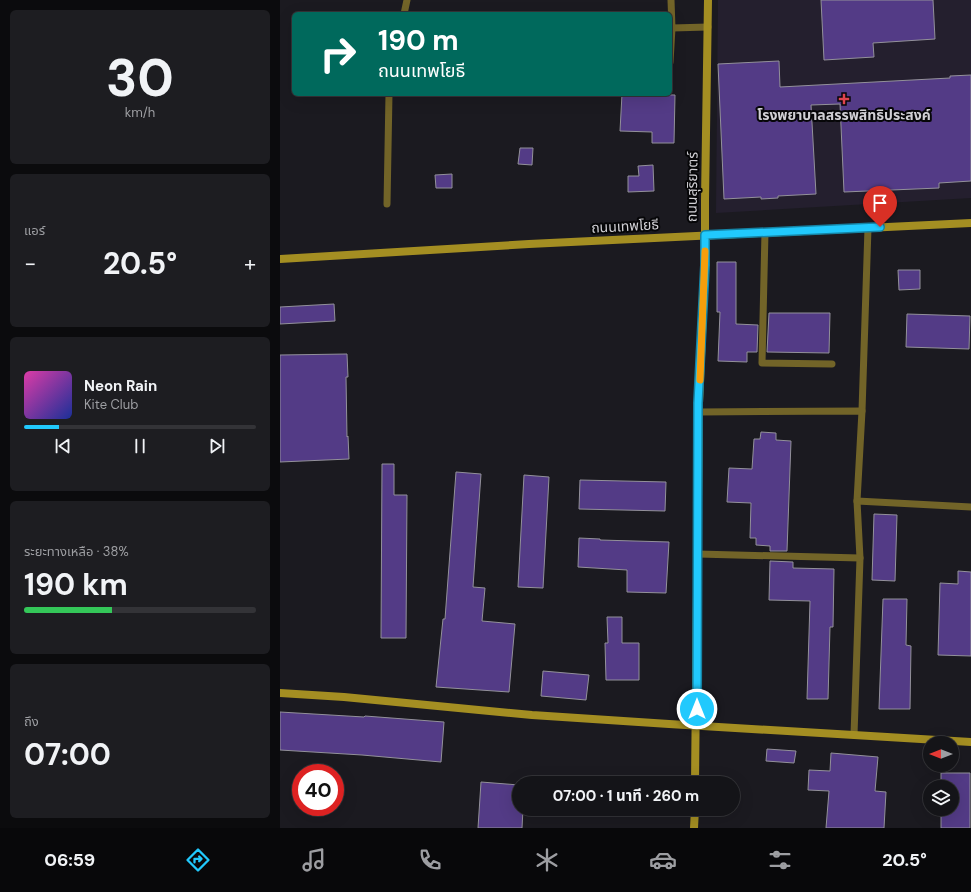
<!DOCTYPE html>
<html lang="th">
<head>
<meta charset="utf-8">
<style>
	body { margin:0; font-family:"DM Sans","Noto Sans Thai",sans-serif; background:#1d1d21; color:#f1f3f6; height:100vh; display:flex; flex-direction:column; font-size:15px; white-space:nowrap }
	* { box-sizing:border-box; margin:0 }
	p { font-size:13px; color:#9d9ea2 }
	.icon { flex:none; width:22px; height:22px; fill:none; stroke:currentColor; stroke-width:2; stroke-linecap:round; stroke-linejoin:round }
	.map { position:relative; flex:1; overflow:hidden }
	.panel { display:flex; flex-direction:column; gap:10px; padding:10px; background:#0b0b0d; width:280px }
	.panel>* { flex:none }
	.guide { position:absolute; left:12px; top:12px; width:380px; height:84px; border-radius:6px; box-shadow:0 4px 16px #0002,0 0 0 1px #333337; background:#00695c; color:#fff; overflow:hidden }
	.needle { width:26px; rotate:270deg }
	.tools { position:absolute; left:643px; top:736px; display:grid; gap:8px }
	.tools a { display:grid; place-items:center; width:36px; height:36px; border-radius:50%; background:#141418; box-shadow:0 4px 16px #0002,0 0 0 1px #333337; font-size:20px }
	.speed { position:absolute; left:12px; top:764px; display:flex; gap:8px; font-size:20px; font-weight:700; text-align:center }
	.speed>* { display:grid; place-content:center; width:52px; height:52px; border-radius:50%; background:#141418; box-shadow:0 4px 16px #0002,0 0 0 1px #333337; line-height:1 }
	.speed .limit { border:6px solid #d22; background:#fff; color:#111 }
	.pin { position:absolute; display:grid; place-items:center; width:34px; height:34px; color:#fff; margin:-41px -17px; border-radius:50% 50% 50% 0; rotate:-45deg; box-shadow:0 0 4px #0007 }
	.pin .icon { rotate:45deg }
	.me { position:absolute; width:44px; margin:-22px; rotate:0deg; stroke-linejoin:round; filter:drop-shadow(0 0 3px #0008) }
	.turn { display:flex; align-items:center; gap:14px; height:84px; padding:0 20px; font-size:18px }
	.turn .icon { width:52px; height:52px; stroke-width:2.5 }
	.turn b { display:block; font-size:28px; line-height:34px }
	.big { font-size:30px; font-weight:700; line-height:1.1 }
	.panel .card { flex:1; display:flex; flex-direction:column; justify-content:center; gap:6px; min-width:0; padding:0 14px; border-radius:6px; background:#1d1d21 }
	.panel .dial { align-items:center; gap:0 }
	.dial b { font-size:52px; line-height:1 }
	.song { display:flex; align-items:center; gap:12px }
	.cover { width:48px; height:48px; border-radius:6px; background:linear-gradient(135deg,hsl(320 70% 55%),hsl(230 70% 35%)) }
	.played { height:4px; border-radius:2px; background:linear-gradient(90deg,#21c9fd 15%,#333337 15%) }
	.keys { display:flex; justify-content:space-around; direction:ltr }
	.heat { display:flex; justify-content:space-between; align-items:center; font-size:22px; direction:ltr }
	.charge { height:6px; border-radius:3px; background:linear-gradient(90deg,#34c759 38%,#333337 0) }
	.trip { position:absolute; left:232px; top:776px; width:228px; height:40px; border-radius:20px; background:#141418; box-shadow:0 4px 16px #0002,0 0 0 1px #333337; font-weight:700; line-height:40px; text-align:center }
	.dock { display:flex; height:64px; justify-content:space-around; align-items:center; background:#08080a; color:#9d9ea2 }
	.dock .icon { width:28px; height:28px }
	.dock .active { color:#21c9fd }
	.dock b { font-size:18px; color:#f1f3f6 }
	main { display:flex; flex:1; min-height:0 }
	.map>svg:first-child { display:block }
</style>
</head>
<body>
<main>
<section class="panel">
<div class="card dial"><b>30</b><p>km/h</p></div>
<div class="card"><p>แอร์</p>
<div class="heat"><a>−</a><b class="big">20.5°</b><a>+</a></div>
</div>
<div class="card">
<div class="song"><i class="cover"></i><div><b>Neon Rain</b><p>Kite Club</p></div></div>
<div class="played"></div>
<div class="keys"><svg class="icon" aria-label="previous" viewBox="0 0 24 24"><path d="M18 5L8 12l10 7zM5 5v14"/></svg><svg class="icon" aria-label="pause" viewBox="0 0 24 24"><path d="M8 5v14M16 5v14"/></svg><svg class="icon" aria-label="next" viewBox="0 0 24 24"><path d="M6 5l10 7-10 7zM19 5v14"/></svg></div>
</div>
<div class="card"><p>ระยะทางเหลือ · 38%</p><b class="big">190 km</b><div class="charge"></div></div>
<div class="card"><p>ถึง</p><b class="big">07:00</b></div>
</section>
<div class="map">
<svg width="691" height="828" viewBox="0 0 691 828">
	<rect width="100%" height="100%" fill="#1b1a20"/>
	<polygon fill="#241f2e" points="438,0 691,0 691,198 436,213"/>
	<g fill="#533b86" stroke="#93919a">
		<polygon points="541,0 653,0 655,39 593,43 594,57 544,60"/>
		<polygon points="499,61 500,87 670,78 670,76 691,75 691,181 659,183 659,188 564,192 560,104 531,105 536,194 498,196 498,198 481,199 481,197 444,199 438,64"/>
		<polygon points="342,94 395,95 394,143 372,143 372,132 340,131"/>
		<polygon points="240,148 253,148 252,165 238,164"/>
		<polygon points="373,165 374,191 348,192 348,176 359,176 358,166"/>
		<polygon points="172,174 172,188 156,188 155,175"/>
		<polygon points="437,262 456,262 456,324 478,325 477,352 467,352 467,362 438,361 440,312 437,312"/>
		<polygon points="618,270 640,270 640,289 619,290"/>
		<polygon points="54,304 55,321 0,324 0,307"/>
		<polygon points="489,313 550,313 549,353 487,352"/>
		<polygon points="627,314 690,316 689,349 626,347"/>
		<polygon points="67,354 68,377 66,377 67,437 68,436 69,459 0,462 0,355"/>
		<polygon points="481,432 496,433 496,440 511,441 507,551 490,551 490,546 476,545 476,538 470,538 471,503 447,502 449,468 472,469 474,439 480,439"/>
		<polygon points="102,464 114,464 114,495 127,495 126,638 101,638"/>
		<polygon points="176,472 201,474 193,587 205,588 202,621 235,624 229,692 156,687 163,619 165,619"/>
		<polygon points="244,475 269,477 263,588 238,587"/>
		<polygon points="300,480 386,482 385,511 299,509"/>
		<polygon points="594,514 617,515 615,581 592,580"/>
		<polygon points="299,538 320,539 320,540 389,542 386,593 347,592 347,570 298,567"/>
		<polygon points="490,561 513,562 513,568 554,569 553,627 550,627 548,699 527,699 530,601 489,600"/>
		<polygon points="678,571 691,572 691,656 658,655 660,583 678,584"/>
		<polygon points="603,599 627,599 626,645 631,646 630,709 599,709"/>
		<polygon points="327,617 342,617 342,643 359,643 359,680 326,680 325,643 328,643"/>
		<polygon points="263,671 309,675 306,700 261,696"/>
		<polygon points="0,712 84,717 85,716 164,722 161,762 82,755 0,750"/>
		<polygon points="487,749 516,751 514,763 486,761"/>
		<polygon points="551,753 598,757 595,791 606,792 604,828 546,828 549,791 528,790 529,770 550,771"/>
		<polygon points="661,773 690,773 690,828 661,828 661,809 672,809 672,787 661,787"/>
		<polygon points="201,782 239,785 237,807 239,808 239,809 243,809 242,828 198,828"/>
	</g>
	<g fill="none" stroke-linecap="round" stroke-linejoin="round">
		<g stroke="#726428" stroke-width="7">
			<polyline points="391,0 392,28 428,27"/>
			<polyline points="124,14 127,0"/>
			<polyline points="390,62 392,28"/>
			<polyline points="107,204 109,94"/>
			<polyline points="485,232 482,363 552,364"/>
			<polyline points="582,411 588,228"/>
			<polyline points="419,412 582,411 577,501 580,558 574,735"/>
			<polyline points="577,501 691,507"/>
			<polyline points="418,554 580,558"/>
		</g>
		<g stroke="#a48e22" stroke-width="8">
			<polyline points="0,259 249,244 691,223"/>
			<polyline points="0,693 64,697 252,715 389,724 691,742"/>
			<polyline points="415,783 419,403 425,265 425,200 428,0"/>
			<polyline points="414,828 415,809"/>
		</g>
	</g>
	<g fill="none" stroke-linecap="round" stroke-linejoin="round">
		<g stroke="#1583a4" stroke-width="10">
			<polyline id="route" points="417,709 418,403 425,265 425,235 600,227"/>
		</g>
		<use href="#route" stroke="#21c9fd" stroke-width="7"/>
		<polyline stroke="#f59e0b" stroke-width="7" points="420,380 425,251"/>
	</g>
	<path fill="#e0444e" stroke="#060608" stroke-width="1.5" d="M562 93h4v4h4v4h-4v4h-4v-4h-4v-4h4z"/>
	<g text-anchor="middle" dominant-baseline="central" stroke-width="4" stroke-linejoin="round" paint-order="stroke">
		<g font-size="14" font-weight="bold" fill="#d1d0d5" stroke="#060608">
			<text x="564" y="115">โรงพยาบาลสรรพสิทธิประสงค์</text>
		</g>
		<g font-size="14" fill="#d1d0d5" stroke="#060608">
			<text transform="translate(412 187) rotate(-89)">ถนนสุริยาตร์</text>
			<text transform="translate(345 226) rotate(-3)">ถนนเทพโยธี</text>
		</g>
	</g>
</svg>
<div class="tools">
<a><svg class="needle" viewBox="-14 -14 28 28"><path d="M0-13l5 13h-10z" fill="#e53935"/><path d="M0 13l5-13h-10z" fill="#9d9ea2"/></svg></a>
<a><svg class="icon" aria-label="layers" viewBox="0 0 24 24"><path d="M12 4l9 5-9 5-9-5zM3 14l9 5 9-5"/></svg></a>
</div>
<div class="speed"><div class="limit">40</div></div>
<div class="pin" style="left:600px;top:227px;background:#d93025"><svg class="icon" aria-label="arrive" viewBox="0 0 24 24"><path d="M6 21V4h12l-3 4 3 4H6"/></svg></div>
<svg class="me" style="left:417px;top:709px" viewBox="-20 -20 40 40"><circle r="17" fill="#21c9fd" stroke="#fff" stroke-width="3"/><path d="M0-11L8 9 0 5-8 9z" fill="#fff"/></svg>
<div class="trip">07:00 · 1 นาที · 260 m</div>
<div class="guide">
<div class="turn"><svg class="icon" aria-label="right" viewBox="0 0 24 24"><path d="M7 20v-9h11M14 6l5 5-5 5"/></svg><div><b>190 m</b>ถนนเทพโยธี</div></div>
</div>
</div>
</main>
<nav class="dock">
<b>06:59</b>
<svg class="icon active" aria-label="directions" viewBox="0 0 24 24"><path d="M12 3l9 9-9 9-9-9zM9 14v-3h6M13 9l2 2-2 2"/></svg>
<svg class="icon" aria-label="music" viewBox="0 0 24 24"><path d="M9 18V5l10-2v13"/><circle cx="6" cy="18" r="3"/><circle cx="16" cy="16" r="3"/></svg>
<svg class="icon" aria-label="phone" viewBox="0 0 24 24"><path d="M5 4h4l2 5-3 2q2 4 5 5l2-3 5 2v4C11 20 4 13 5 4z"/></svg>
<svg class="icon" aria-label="climate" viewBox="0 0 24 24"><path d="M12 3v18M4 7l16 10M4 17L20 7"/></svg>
<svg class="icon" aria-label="car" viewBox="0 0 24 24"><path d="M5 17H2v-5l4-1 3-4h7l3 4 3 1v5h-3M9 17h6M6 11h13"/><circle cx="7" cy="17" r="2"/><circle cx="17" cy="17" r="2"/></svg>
<svg class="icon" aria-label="filters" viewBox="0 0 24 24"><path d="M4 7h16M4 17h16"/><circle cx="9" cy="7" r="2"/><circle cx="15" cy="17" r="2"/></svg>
<b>20.5°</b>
</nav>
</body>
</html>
